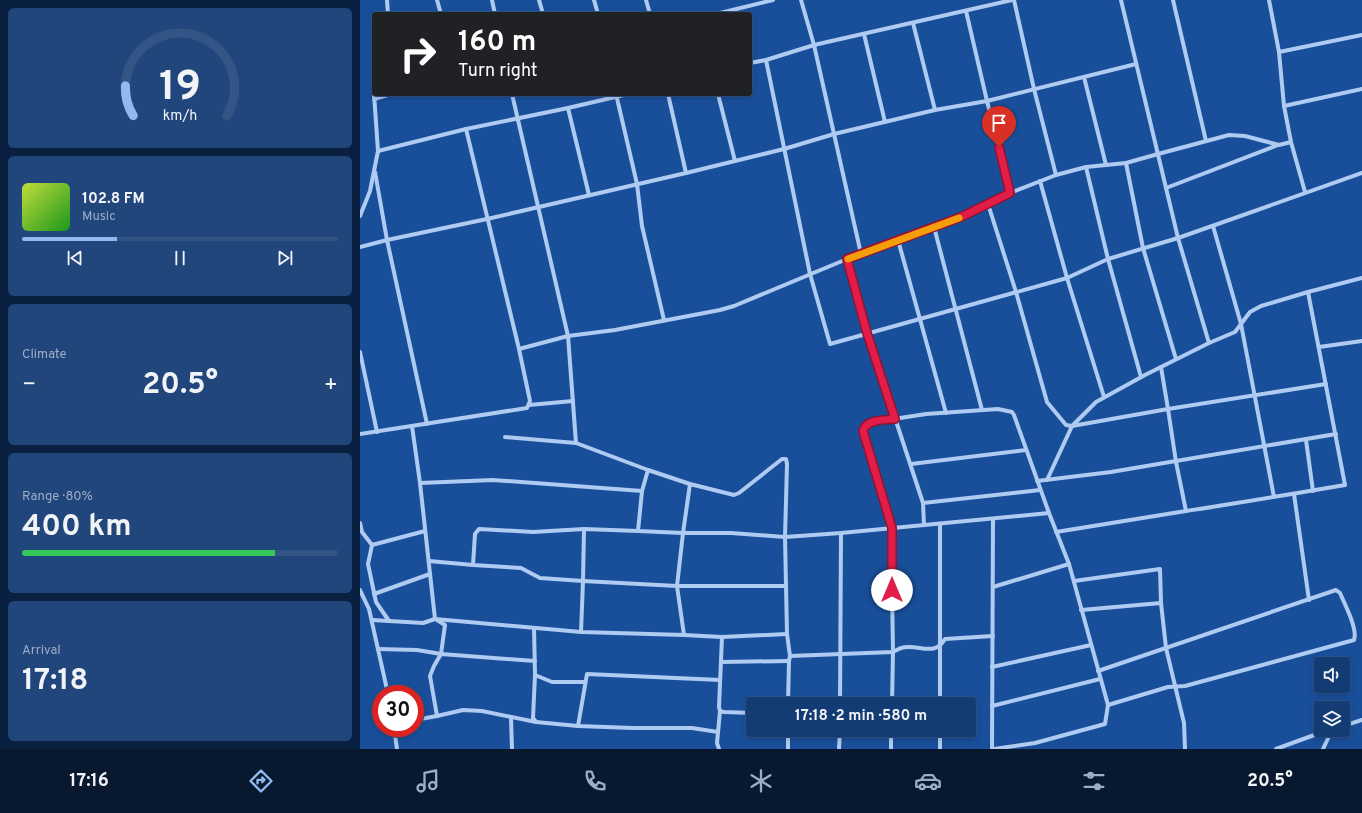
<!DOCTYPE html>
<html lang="en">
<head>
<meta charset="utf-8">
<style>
	body { margin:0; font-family:Overpass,sans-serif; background:#20467c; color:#f1f3f6; height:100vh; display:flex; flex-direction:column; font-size:15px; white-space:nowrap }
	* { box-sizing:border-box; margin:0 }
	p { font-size:13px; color:#9dadc5 }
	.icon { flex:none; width:22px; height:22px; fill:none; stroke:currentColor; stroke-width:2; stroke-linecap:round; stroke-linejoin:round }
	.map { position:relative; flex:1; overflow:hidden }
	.details { display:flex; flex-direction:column; gap:8px; padding:8px; background:#0a2040; width:360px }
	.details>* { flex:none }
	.guide { position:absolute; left:12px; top:12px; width:380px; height:84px; border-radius:4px; box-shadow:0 2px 6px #0003,0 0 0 1px #325586; background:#202124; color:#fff; overflow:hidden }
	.buttons { position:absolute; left:954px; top:657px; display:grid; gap:8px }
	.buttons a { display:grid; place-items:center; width:36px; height:36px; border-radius:4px; background:#133b74; box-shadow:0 2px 6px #0003,0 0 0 1px #325586; font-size:20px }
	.speed { position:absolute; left:12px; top:685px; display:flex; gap:8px; font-size:20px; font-weight:700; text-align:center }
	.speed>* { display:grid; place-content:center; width:52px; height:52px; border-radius:50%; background:#133b74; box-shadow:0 2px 6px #0003,0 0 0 1px #325586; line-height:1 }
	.speed .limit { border:6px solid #d22; background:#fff; color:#111 }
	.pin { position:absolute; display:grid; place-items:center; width:34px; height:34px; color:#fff; margin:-41px -17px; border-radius:50% 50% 50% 0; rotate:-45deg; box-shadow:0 0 4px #0007 }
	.pin .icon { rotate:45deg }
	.me { position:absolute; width:44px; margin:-22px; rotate:0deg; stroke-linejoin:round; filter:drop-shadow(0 0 3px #0008) }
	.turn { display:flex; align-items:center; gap:14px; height:84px; padding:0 20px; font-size:18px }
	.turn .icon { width:52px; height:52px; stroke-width:2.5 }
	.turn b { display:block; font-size:28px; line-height:34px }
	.big { font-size:30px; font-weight:700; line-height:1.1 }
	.details .widget { flex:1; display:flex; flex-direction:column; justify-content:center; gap:6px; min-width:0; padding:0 14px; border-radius:6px; background:#20467c }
	.details .dial { align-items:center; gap:0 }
	.dial svg { height:104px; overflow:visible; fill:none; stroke:#325586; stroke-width:7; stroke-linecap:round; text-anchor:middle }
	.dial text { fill:#f1f3f6; stroke:none }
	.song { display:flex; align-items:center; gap:12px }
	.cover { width:48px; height:48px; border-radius:6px; background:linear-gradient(135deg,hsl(70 70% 55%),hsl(120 70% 35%)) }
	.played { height:4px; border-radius:2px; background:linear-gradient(90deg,#90b9f0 30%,#325586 30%) }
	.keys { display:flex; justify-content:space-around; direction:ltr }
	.heat { display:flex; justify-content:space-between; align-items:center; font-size:22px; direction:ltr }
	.charge { height:6px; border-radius:3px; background:linear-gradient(90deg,#34c759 80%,#325586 0) }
	.trip { position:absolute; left:386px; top:697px; width:230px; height:40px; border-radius:4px; background:#133b74; box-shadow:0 2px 6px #0003,0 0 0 1px #325586; font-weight:700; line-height:40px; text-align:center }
	.tab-bar { display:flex; height:64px; justify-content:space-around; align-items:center; background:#08182e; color:#9dadc5 }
	.tab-bar .icon { width:28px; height:28px }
	.tab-bar .current { color:#90b9f0 }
	.tab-bar b { font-size:18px; color:#f1f3f6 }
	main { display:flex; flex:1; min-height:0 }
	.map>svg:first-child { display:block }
</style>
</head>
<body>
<main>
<section class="details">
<div class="widget dial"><svg viewBox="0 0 100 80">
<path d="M14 69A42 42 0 1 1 86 69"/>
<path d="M14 69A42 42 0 0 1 8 46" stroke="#90b9f0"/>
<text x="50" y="56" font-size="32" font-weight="700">19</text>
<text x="50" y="72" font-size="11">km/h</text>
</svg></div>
<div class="widget">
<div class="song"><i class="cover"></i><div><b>102.8 FM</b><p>Music</p></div></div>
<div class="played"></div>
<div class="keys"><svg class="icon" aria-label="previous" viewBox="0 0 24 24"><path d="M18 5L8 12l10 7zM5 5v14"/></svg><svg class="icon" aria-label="pause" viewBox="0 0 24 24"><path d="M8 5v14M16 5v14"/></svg><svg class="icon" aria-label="next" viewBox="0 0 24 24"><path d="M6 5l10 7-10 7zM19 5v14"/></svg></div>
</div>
<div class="widget"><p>Climate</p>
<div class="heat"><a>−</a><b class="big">20.5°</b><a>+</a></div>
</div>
<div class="widget"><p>Range · 80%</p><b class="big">400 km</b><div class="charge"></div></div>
<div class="widget"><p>Arrival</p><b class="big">17:18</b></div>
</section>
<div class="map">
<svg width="1002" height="749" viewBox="0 0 1002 749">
	<rect width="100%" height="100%" fill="#194f9a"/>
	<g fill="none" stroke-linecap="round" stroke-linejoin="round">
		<g stroke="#afcbf1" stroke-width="4">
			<polyline points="27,0 28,14"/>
			<polyline points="77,0 81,14"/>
			<polyline points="132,0 135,14"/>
			<polyline points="179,0 183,14"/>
			<polyline points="234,0 238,14"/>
			<polyline points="286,0 290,14"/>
			<polyline points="441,0 454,45 501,254"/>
			<polyline points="654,0 674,89 696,175"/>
			<polyline points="761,0 818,238 849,343"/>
			<polyline points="813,0 846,141"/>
			<polyline points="606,11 627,101 650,193"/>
			<polyline points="356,14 413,0"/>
			<polyline points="553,23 575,110"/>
			<polyline points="504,34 525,122"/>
			<polyline points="919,52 1002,35"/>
			<polyline points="406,60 450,274 470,344 707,278 748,259 818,238 1002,173"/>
			<polyline points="390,63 406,60 454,45 652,0"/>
			<polyline points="724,77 746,165"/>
			<polyline points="152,94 208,336 216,443"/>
			<polyline points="256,94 277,184 282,226 304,320"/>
			<polyline points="308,94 326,173"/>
			<polyline points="358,94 375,161"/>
			<polyline points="14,99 31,94"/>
			<polyline points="924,106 1002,89"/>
			<polyline points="208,108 229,195"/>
			<polyline points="931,142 945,192"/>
			<polyline points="18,151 106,129 208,108 268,94"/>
			<polyline points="766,163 783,248 816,359"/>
			<polyline points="726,167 748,259 781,377"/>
			<polyline points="15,172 27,240 67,424"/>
			<polyline points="680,181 707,278 744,397"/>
			<polyline points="806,188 918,145"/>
			<polyline points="628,204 656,292 687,402 706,425 712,426 808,409 816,462 826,511 696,532"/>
			<polyline points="0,216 10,191 18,151 14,94"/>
			<polyline points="574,227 622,410"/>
			<polyline points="538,240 586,413"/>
			<polyline points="0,247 27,240 127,219 326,173 424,149 474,134 575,110 627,101 776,64"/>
			<polyline points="487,259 507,333 563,503 564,525"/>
			<polyline points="948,292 1002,278"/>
			<polyline points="959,347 1002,341"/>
			<polyline points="159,349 208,336 255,330 360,310 374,306 487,259 601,217 650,193 696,175 726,167 766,163 798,154 869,135 885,136 919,145 931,142 924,106 919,52 909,0"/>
			<polyline points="0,352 17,432"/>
			<polyline points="801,367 808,409 966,384"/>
			<polyline points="169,405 213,401"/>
			<polyline points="52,426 60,483 75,619"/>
			<polyline points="0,434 167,408 170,401 159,349 106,129"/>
			<polyline points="946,440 953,491"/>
			<polyline points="551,464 666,450"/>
			<polyline points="288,470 330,484 374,495 379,493 422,459 426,459 427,464 425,537 371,533 323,533 330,484"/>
			<polyline points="687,480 712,426 736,402 785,375 849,343 875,332 881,324 853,226"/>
			<polyline points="677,481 751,472 976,434"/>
			<polyline points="60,483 133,480 282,491 288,470 216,443 145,437"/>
			<polyline points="282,491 278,531 323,533 317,586 223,581 221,632 324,635 317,586 426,586"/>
			<polyline points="934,494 949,600"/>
			<polyline points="563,503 680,490"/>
			<path d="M826 511C879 503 932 494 985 485L948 292 901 306 890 312 881 324 914 497"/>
			<polyline points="0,523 2,532 12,545 8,564 16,602 29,621"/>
			<polyline points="580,524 580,704"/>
			<polyline points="224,529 223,581 180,578 161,568 113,565 115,534 119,529 173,532 224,529 278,531"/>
			<polyline points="12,545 65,531"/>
			<polyline points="69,561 113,565"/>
			<polyline points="714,581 800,569 801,603"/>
			<polyline points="633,587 709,564"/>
			<polyline points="0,590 9,609 28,694"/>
			<polyline points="14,594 70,574"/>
			<polyline points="721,610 801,603 806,648 824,723 825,749"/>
			<polyline points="12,620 63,623 75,619 221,632"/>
			<polyline points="174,628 175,675"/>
			<polyline points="324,635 362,637 427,634"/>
			<polyline points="362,637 359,707 360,711 364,712 393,713"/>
			<polyline points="18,649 57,650 81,654 85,625 77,620"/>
			<path d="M430 656 533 652C535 651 538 649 541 648 558 643 574 658 585 639L633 636"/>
			<polyline points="175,661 81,654 74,666 70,676 77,716 103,710 122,711 176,722"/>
			<polyline points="361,662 429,661"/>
			<polyline points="632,667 731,645"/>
			<path d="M738 671 976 590 980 593C985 605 998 629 994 640L825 686 808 687 748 705"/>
			<polyline points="428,704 429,661 430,656 427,634 425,537 481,533 689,513"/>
			<polyline points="480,704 481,533"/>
			<polyline points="532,704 533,652 531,528 503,431 504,426 508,423 566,414 638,409 652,412 654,415 689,513 709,564 748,705 745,724 675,743 634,749"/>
			<polyline points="632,706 740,679"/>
			<polyline points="151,717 152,749"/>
			<polyline points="55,720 77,716"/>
			<polyline points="218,726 176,722 173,718 175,675 192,682 225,682"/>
			<polyline points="983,726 1002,720"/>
			<polyline points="34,728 37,749"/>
			<polyline points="358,732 332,728 273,728 218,726 227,674 360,680"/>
			<polyline points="359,749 357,743 360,711"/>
			<polyline points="428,749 428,730"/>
			<polyline points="479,749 480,730"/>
			<polyline points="531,749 531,730"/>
			<polyline points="580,749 580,730"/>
			<polyline points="632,749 633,519"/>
			<polyline points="916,749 968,730"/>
			<polyline points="963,749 972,730"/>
		</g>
	</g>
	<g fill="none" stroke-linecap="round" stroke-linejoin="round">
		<g stroke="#92132f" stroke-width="10">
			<path id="route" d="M532 590V528L503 431C506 419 525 420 535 419L507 333 487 259 601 217 650 193 639 147"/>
		</g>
		<use href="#route" stroke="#e11d48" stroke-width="7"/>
		<polyline stroke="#f59e0b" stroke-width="7" points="488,259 599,218"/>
	</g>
</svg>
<div class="buttons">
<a><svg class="icon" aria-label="sound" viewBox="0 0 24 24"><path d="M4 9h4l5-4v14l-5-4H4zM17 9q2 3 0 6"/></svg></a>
<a><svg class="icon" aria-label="layers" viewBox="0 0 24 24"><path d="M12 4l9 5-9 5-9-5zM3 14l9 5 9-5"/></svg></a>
</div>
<div class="speed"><div class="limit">30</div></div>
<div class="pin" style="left:639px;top:147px;background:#d93025"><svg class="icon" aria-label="arrive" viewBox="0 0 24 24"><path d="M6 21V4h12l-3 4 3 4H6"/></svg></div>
<svg class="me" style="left:532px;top:590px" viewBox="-20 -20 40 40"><circle r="19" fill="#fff"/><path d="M0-13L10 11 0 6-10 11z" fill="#e11d48"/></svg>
<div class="trip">17:18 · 2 min · 580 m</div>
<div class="guide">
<div class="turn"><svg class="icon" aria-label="right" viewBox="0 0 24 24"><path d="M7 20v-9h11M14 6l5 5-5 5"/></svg><div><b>160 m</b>Turn right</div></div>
</div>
</div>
</main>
<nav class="tab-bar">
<b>17:16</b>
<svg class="icon current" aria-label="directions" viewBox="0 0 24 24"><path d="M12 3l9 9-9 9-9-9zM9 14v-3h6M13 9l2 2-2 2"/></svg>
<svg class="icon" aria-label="music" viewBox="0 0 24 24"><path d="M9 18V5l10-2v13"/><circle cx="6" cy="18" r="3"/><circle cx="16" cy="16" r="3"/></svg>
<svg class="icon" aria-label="phone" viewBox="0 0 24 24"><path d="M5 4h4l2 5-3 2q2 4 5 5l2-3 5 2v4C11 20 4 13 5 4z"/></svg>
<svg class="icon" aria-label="climate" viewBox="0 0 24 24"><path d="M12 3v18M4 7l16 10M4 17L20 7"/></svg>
<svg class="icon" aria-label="car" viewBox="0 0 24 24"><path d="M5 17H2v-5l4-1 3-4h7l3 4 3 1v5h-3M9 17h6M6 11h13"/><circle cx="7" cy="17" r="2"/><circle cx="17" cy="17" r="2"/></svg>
<svg class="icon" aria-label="filters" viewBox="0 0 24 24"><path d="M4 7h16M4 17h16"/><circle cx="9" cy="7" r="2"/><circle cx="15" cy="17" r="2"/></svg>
<b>20.5°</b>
</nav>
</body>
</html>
